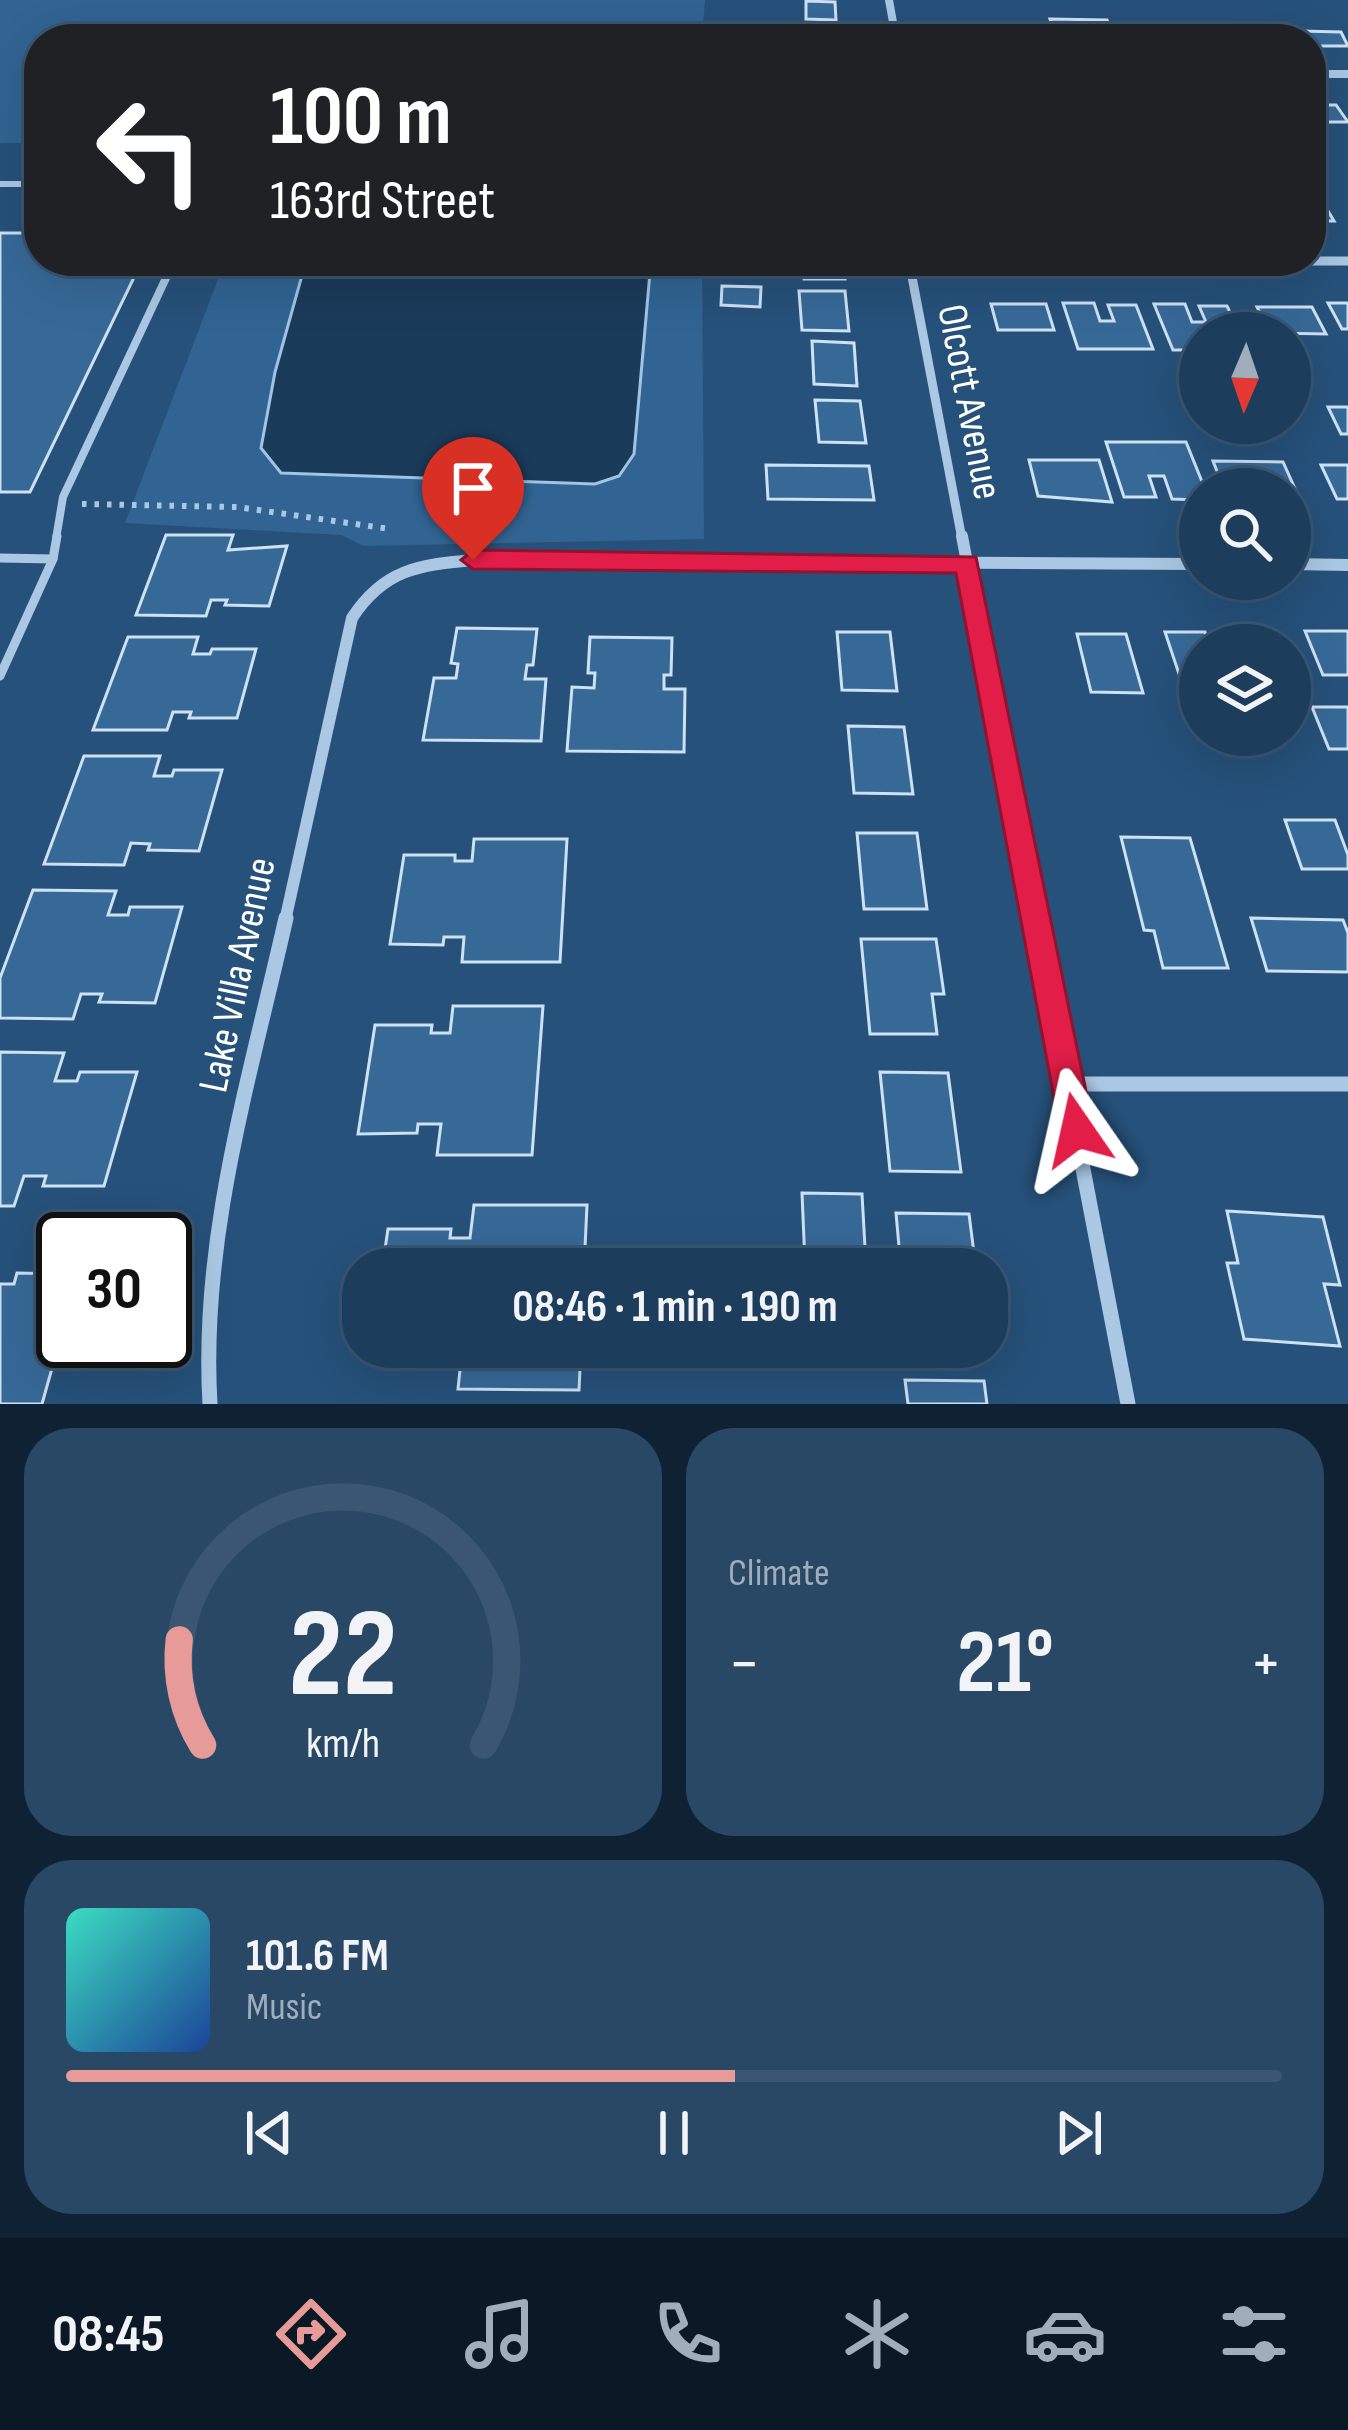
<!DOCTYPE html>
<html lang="en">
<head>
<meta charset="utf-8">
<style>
	body { margin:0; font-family:"Sofia Sans Condensed",sans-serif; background:#294865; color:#f1f3f6; height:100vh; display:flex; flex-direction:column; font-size:45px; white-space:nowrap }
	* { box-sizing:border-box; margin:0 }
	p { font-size:39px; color:#a0aebb }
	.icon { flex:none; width:66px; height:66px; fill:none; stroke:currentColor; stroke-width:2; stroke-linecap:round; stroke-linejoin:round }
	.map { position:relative; height:1404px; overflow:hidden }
	.details { display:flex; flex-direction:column; gap:24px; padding:24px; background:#0f2233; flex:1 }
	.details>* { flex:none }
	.banner { position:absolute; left:24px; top:24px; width:1302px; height:252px; border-radius:48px; box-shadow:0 12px 48px #0002,0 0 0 3px #3a5672; background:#202124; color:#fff; overflow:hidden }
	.needle { width:78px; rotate:182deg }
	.fabs { position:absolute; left:1179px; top:312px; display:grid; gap:24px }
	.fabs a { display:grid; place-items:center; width:132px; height:132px; border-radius:50%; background:#1c3d5c; box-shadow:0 12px 48px #0002,0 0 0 3px #3a5672; font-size:60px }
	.speed { position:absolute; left:36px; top:1212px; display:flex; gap:24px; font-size:60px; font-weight:700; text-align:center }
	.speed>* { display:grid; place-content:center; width:156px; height:156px; border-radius:50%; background:#1c3d5c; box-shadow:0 12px 48px #0002,0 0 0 3px #3a5672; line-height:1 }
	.speed .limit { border:6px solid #111; border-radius:18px; background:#fff; color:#111 }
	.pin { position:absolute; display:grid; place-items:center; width:102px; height:102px; color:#fff; margin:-123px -51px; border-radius:50% 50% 50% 0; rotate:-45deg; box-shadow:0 0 12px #0007 }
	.pin .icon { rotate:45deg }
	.me { position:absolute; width:132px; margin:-66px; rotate:349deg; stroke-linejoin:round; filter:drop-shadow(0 0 9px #0008) }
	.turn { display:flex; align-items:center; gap:42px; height:252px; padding:0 48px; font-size:54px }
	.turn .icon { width:156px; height:156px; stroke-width:2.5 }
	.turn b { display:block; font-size:84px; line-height:102px }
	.big { font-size:90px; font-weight:700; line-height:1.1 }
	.details .tile { flex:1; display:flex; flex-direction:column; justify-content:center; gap:18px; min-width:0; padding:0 42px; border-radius:48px; background:#294865 }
	.details .dial { align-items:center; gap:0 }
	.dial svg { height:312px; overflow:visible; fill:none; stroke:#3a5672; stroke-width:7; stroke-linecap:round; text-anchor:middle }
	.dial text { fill:#f1f3f6; stroke:none }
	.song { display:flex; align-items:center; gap:36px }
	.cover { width:144px; height:144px; border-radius:18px; background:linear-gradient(135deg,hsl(170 70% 55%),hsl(220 70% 35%)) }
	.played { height:12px; border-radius:6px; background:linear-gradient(90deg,#e69b98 55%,#3a5672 55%) }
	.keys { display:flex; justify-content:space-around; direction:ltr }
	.heat { display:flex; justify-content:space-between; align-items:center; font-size:66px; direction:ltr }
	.details .tiles { flex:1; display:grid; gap:24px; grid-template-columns:1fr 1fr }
	.tile:last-child { grid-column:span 2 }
	.trip { position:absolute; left:342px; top:1248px; width:666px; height:120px; border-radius:48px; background:#1c3d5c; box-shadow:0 12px 48px #0002,0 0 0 3px #3a5672; font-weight:700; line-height:120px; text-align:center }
	.menu { display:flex; height:192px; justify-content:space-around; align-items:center; background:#0b1825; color:#a0aebb }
	.menu .icon { width:84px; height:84px }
	.menu .active { color:#e69b98 }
	.menu b { font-size:54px; color:#f1f3f6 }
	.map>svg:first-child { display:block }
</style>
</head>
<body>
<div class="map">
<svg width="1348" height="1404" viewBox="0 0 1348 1404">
	<rect width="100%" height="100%" fill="#26517a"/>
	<g fill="#316492">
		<polygon points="0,0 705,0 702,39 39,39 39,143 0,143"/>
		<polygon points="225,261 306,261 275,372 261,448 281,473 595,484 634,454 651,261 702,261 704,539 364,546 341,535 125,523"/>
	</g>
	<polygon fill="#1b3b5b" stroke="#9fc4e4" stroke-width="3" points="306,261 651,261 634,454 619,476 595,484 281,473 261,448 275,372"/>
	<g fill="#376997" stroke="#cce1f3" stroke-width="3">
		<polygon points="806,1 835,2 836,20 806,19"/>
		<polygon points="1050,19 1107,20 1116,39 1058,39"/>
		<polygon points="757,24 786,24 787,36 758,36"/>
		<polygon points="943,25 973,26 977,39 947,39"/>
		<polygon points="804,26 840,27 840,39 805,39"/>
		<polygon points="999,30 1038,30 1042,39 1002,39"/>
		<polygon points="1121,31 1161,31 1165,39 1125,39"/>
		<polygon points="1301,31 1341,32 1348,46 1311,46 1311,39"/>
		<polygon points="1311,105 1336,105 1348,122 1311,122"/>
		<polygon points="1311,199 1321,199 1334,221 1311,221"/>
		<polygon points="0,233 39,233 39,261 142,261 30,492 0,492"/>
		<polygon points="802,261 843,261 845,279 804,279"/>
		<polygon points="722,286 761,287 760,307 721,305"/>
		<polygon points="799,291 845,291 849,331 802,330"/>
		<polygon points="1063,303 1094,303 1100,321 1114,321 1108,305 1136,305 1153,349 1078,349"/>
		<polygon points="1328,303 1348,303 1348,329 1342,329"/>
		<polygon points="991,304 1046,304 1054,330 998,330"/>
		<polygon points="1154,304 1185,304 1192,322 1206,322 1199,306 1227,306 1240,333 1200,333 1200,350 1173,350"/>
		<polygon points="1257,307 1312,307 1326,334 1270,333"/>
		<polygon points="812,341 854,343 857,386 814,384"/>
		<polygon points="815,400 860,401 866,443 819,442"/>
		<polygon points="1328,407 1348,407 1348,434 1341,434"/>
		<polygon points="1106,442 1186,442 1205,489 1200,489 1200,500 1172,499 1164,476 1149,476 1156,497 1124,497"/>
		<polygon points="1029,460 1099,460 1112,502 1038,496"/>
		<polygon points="1213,461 1283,462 1301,502 1290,502 1290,489 1224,489"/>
		<polygon points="766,465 869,466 874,500 768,499"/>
		<polygon points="1321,465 1348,465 1348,499 1337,499"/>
		<polygon points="166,535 233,535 228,550 287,546 269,606 225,605 227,600 211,600 206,616 136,615"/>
		<polygon points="457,628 537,629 533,665 527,665 525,679 546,679 541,741 423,740 434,678 456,678 458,664 451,663"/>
		<polygon points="1305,631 1348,631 1348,675 1323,675"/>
		<polygon points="837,632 890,632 897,691 842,690"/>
		<polygon points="1165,632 1205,632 1209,645 1200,645 1200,707 1190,707"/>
		<polygon points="1077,634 1126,634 1143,693 1091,692"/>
		<polygon points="1259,635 1262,645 1226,645 1223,636"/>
		<polygon points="128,637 198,637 193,654 210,654 212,649 256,649 237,718 189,718 191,712 173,712 167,730 93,730"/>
		<polygon points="590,637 672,638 671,675 664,675 664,689 685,689 684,752 567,751 572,687 594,688 595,673 588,673"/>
		<polygon points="1312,707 1348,707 1348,749 1329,749"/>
		<polygon points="848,726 904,727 913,794 854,793"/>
		<polygon points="84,756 160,756 154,776 172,776 174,770 222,770 199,851 148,850 150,844 131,843 124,865 44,864"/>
		<polygon points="1285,820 1335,820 1348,855 1348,869 1302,869"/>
		<polygon points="857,833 917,833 927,909 864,909"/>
		<polygon points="1121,837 1190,838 1228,968 1163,968 1154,931 1144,930"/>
		<polygon points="474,839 567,839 560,962 462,962 464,937 444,937 443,945 390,944 404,855 455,855 455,861 472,861"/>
		<polygon points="33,890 116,891 108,915 128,915 130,907 182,907 155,1003 99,1002 102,994 81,994 73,1019 0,1018 0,978"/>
		<polygon points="1251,918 1343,920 1348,933 1348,972 1267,971"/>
		<polygon points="861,939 936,939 944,994 932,994 937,1034 870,1034"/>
		<polygon points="453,1006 543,1006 532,1155 437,1155 441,1124 418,1124 417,1133 358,1134 375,1025 432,1025 431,1033 450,1033"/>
		<polygon points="0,1052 64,1053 55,1081 77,1081 80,1072 137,1072 104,1186 43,1186 46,1176 24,1176 14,1206 0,1206"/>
		<polygon points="880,1072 948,1073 961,1172 890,1171"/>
		<polygon points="802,1193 862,1194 866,1265 805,1264"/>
		<polygon points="474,1205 587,1205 584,1269 382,1269 388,1229 451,1229 450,1238 470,1238"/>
		<polygon points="1227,1211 1323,1217 1340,1285 1324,1284 1340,1346 1244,1339 1227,1263 1238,1263"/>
		<polygon points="896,1213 969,1214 976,1269 901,1269"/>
		<polygon points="17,1273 63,1274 63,1329 42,1404 0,1404 0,1284 14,1284"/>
		<polygon points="372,1347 581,1347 579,1390 458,1389 462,1351 437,1351 435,1363 370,1362"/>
		<polygon points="905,1380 984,1381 987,1404 908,1404"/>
	</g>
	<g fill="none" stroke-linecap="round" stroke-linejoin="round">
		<polyline stroke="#aac8e4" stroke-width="6" stroke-dasharray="4.5 8" stroke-linecap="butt" points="82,504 237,507 390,529"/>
		<polyline stroke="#aac8e4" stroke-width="6" points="0,184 39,184"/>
		<polyline stroke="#aac8e4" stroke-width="8" points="56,539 63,497 174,261"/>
		<g stroke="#aac8e4" stroke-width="9">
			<polyline points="0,558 53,559"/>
			<polyline points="0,676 53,559 57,536"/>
		</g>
		<g stroke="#aac8e4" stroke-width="8">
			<polyline points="889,0 896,39"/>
			<polyline points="1311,74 1348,74"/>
		</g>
		<g stroke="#aac8e4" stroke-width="9">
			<polyline points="909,261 962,539"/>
			<polyline points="1311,261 1348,261"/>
		</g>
		<g stroke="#aac8e4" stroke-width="12">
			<polyline points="962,536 1035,921"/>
			<polyline points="1290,564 1348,565"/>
			<path d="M285 921 352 618C384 569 419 565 473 560L1200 564"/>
		</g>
		<g stroke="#aac8e4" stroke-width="15">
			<polyline points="1035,918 1128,1404"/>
			<polyline points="1069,1084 1348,1084"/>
			<path d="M210 1404C200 1239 250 1078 286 918"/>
		</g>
	</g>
	<polygon fill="#e11d48" stroke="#92132f" stroke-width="3" points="473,550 976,557 1094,1130 1089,1142 1077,1147 1065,1142 1060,1130 956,573 473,569 461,560"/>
	<g text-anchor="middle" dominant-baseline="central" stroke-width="12" stroke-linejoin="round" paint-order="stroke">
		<g font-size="42" fill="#fff" stroke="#26517a">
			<text transform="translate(969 402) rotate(79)">Olcott Avenue</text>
			<text transform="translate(238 975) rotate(-78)">Lake Villa Avenue</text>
		</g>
	</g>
</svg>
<div class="fabs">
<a><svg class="needle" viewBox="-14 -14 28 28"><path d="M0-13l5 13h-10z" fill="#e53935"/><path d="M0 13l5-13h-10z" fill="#a0aebb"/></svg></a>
<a><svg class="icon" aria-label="search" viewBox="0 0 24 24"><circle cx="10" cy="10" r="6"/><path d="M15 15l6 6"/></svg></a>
<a><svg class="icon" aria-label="layers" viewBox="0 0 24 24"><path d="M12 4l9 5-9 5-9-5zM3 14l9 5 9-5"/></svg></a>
</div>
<div class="speed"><div class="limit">30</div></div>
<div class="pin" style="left:473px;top:560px;background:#d93025"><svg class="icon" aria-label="arrive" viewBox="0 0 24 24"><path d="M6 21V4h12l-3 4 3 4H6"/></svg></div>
<svg class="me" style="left:1077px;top:1130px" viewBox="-20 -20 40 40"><path d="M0-17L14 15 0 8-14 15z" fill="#e11d48" stroke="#fff" stroke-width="4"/></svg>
<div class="trip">08:46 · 1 min · 190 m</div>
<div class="banner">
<div class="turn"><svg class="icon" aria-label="left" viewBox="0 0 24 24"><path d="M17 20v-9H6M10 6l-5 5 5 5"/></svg><div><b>100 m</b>163rd Street</div></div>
</div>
</div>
<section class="details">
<div class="tiles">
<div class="tile dial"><svg viewBox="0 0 100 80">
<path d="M14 69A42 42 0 1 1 86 69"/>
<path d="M14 69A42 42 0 0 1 8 42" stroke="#e69b98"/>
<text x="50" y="56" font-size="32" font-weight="700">22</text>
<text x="50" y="72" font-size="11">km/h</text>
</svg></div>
<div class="tile"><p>Climate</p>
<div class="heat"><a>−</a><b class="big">21°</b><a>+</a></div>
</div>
<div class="tile">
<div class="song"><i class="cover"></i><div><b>101.6 FM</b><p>Music</p></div></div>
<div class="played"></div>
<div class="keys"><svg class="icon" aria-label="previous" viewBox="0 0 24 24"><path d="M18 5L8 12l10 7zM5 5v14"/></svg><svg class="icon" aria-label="pause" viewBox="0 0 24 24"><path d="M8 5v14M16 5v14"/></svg><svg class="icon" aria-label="next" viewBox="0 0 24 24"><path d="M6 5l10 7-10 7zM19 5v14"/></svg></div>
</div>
</div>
</section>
<nav class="menu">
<b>08:45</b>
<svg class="icon active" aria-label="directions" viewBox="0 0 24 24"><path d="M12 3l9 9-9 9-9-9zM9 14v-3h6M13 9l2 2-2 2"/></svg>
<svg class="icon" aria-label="music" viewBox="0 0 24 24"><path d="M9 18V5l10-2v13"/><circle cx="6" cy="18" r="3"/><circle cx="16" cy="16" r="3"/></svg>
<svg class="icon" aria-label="phone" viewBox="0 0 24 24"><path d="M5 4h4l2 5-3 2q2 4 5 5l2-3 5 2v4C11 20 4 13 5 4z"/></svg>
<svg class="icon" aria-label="climate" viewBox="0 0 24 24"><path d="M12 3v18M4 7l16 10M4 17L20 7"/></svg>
<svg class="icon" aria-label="car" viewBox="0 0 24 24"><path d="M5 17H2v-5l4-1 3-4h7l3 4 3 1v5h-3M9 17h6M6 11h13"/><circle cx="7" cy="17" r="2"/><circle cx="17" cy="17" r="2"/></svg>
<svg class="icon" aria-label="filters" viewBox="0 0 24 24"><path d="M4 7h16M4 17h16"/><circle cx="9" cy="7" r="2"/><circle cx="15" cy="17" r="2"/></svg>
</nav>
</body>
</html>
